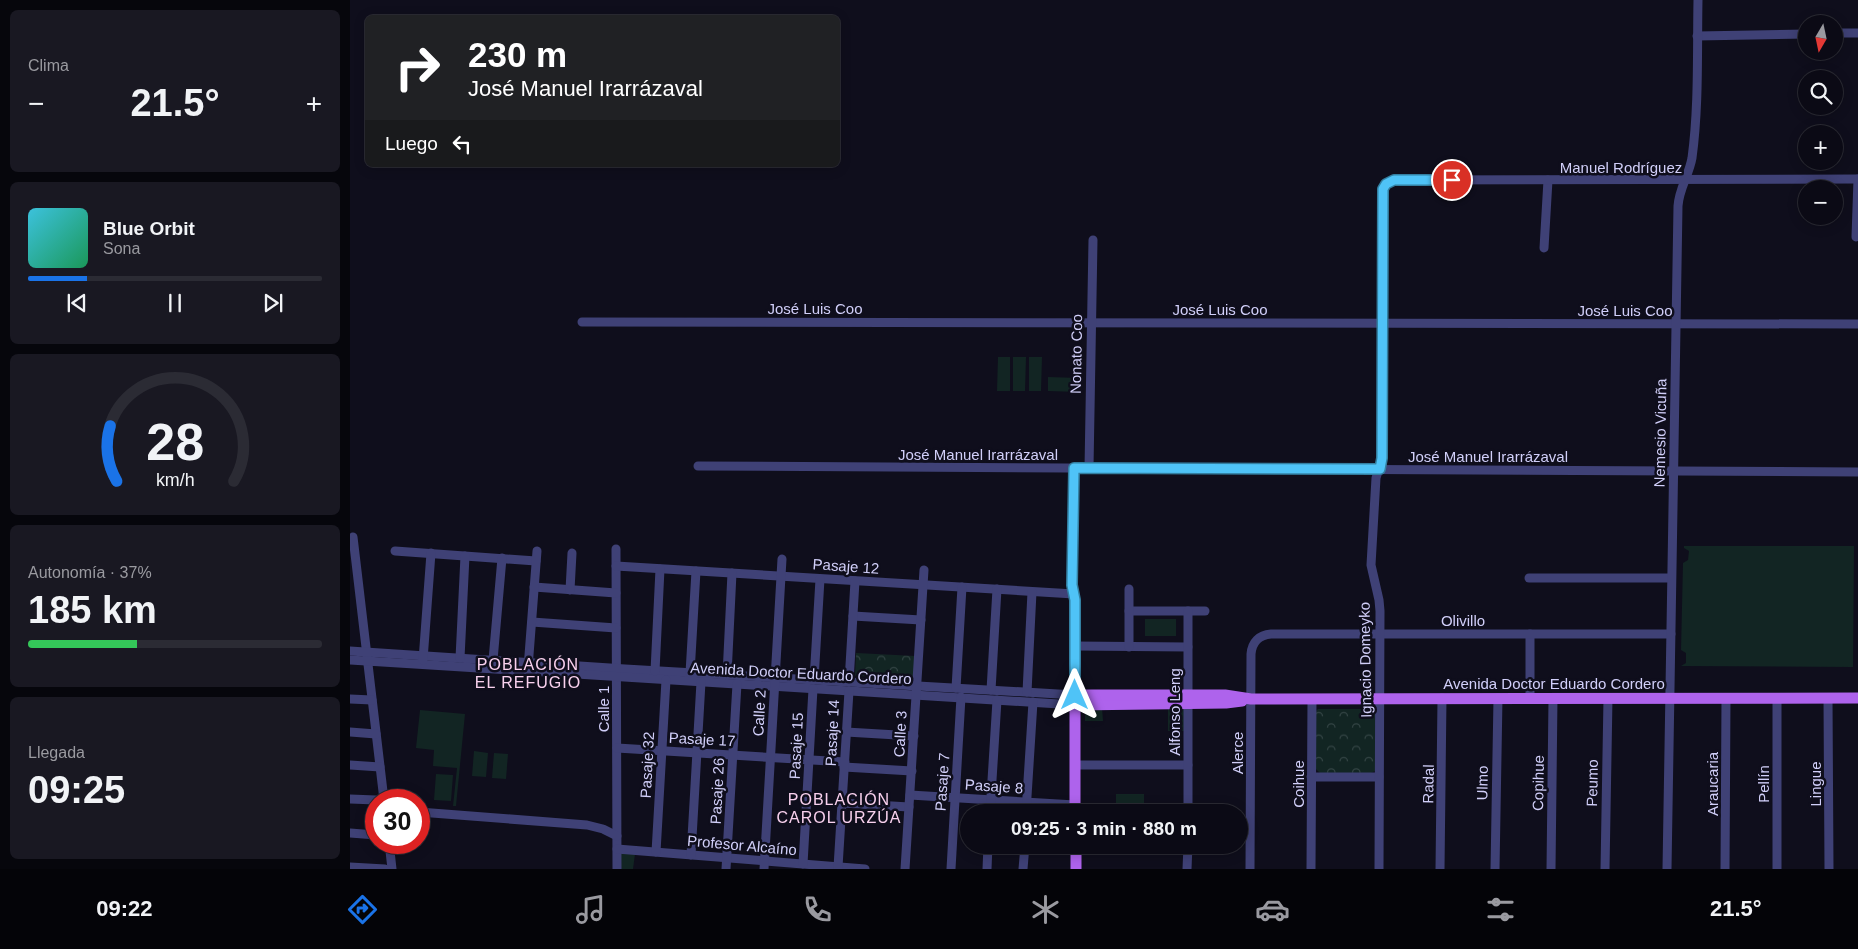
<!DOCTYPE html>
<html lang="es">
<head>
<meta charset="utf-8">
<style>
	body { margin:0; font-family:Arial,sans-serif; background:#191822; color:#f1f3f6; height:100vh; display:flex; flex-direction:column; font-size:19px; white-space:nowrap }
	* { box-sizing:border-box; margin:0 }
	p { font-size:16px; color:#9a9aa0 }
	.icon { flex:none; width:28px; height:28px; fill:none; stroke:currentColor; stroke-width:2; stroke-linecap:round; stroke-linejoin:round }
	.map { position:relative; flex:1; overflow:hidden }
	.side { display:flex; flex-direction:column; gap:10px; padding:10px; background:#06060c; width:350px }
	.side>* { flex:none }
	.banner { position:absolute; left:15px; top:15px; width:475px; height:152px; border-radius:8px; box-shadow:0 2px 12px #0003,0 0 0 1px #2b2b34; background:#202124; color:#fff; overflow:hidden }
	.needle { width:32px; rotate:189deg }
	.fabs { position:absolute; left:1448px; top:15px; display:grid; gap:10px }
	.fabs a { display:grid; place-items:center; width:45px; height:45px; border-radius:50%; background:#0b0a15; box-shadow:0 2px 12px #0003,0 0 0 1px #2b2b34; font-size:25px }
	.speed { position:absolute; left:15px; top:789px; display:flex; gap:10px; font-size:25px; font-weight:700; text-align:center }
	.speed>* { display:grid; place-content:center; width:65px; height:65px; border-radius:50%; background:#0b0a15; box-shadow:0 2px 12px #0003,0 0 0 1px #2b2b34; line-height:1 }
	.speed .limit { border:8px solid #d22; background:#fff; color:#111 }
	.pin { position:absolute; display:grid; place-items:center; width:42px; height:42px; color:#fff; margin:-21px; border:2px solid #fff; border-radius:50%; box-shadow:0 1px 5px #0007 }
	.me { position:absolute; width:55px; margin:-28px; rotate:0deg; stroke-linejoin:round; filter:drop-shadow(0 0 4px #0008) }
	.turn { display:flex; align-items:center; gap:18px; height:105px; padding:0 20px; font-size:22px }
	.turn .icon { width:65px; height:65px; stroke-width:2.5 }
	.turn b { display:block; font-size:35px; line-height:42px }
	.then { display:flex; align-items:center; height:48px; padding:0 20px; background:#0003; gap:10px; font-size:19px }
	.big { font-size:38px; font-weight:600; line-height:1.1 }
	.side .card { flex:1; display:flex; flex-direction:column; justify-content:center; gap:8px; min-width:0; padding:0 18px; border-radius:8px; background:#191822 }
	.side .dial { align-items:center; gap:0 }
	.dial svg { height:130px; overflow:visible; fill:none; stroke:#2b2b34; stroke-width:7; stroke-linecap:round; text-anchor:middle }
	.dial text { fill:#f1f3f6; stroke:none }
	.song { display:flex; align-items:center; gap:15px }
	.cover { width:60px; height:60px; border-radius:8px; background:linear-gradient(135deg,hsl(190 70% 55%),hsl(150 70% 35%)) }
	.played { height:5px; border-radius:2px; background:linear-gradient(90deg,#1a73e8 20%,#2b2b34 20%) }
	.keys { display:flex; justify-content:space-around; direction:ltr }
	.heat { display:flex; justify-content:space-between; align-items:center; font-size:28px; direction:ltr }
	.charge { height:8px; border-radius:4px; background:linear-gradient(90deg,#34c759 37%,#2b2b34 0) }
	.trip { position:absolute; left:610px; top:804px; width:288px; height:50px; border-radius:25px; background:#0b0a15; box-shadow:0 2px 12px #0003,0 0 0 1px #2b2b34; font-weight:600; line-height:50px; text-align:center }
	.tabs { display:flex; height:80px; justify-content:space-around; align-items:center; background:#040408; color:#9a9aa0 }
	.tabs .icon { width:35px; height:35px }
	.tabs .selected { color:#1a73e8 }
	.tabs b { font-size:22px; color:#f1f3f6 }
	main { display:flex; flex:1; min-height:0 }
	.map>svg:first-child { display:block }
</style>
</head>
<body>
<main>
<section class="side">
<div class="card"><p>Clima</p>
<div class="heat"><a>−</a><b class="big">21.5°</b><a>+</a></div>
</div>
<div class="card">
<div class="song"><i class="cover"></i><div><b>Blue Orbit</b><p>Sona</p></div></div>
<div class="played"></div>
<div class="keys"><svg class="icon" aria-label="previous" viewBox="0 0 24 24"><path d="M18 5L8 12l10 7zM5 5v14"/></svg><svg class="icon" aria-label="pause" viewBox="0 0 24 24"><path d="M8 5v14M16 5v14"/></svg><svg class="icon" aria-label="next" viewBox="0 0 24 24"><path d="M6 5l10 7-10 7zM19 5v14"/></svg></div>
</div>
<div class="card dial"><svg viewBox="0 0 100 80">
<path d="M14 69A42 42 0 1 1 86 69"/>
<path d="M14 69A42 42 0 0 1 10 35" stroke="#1a73e8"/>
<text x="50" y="56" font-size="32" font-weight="700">28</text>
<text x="50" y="72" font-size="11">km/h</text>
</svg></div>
<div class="card"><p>Autonomía · 37%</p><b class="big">185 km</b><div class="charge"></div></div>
<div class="card"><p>Llegada</p><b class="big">09:25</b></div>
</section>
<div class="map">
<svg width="1508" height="869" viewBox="0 0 1508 869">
	<defs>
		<pattern id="park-crowns" width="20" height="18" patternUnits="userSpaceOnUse" patternTransform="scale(1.25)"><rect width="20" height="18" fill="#122523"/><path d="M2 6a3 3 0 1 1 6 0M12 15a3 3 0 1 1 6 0" fill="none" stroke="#344"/></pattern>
	</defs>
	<rect width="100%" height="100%" fill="#0f0e1c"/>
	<g fill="#122523">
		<polygon points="648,357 660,357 660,391 647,391"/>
		<polygon points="663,357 676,357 675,391 663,391"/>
		<polygon points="679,357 692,357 691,391 679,391"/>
		<polygon points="698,377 729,378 729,392 698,391"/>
		<polygon points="1334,546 1504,546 1503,667 1331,666 1336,663 1336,653 1331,650 1333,563 1338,560 1339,551 1334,548"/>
		<rect x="795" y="619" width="31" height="17"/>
		<rect x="818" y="707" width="16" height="24"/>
		<polygon points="735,708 752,708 753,721 735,721"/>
		<polygon points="70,710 115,714 106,806 103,806 107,768 83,766 84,750 66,748"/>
		<polygon points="124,751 138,753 136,777 122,776"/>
		<polygon points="144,753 158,754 156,779 142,778"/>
		<polygon points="86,774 103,775 101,801 84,800"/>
		<rect x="766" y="794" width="28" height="18"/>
		<polygon points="271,853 285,854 283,869 271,869"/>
	</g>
	<g fill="url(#park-crowns)">
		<polygon points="506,653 565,656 564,678 505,676"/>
		<polygon points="968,709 1023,709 1026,712 1025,771 1021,773 970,773 965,768 966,711"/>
	</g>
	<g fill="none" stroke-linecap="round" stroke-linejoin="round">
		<g stroke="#3f4176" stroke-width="9">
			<polyline points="1484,33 1508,33"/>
			<polyline points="1347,36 1456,34"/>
			<polyline points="1506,237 1508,179"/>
			<polyline points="1194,248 1198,180"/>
			<polyline points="232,322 1508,324"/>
			<polyline points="348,466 1508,472"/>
			<polyline points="739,468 743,240"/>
			<polyline points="3,537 34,800"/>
			<polyline points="266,549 267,869"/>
			<polyline points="45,551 186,561"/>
			<polyline points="266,566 724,594"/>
			<polyline points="1179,578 1321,578"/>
			<polyline points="184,587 266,593"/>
			<polyline points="220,590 222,553"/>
			<polyline points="779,611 855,611"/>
			<polyline points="503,616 571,620"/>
			<polyline points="182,622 266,628"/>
			<polyline points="1180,634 1180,698"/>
			<polyline points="725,646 838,647"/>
			<polyline points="779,647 779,589"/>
			<polyline points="0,651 275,669 725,695 725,601 722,585 724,468"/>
			<polyline points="110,658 115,556"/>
			<polyline points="0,660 725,705"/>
			<polyline points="73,660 81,553"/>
			<polyline points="143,660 152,558"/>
			<polyline points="178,668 187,551"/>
			<polyline points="305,671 310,569"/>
			<polyline points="340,673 346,571"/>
			<polyline points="377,675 382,573"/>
			<polyline points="464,680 470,579"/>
			<polyline points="499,682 505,581"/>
			<polyline points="606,688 612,587"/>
			<polyline points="641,690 647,589"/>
			<polyline points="677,692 682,592"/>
			<polyline points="1427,698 1427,869"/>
			<polyline points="1478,698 1479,869"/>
			<polyline points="0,699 22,700"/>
			<polyline points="0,732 26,734"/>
			<polyline points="496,732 564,736"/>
			<polyline points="267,748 495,762"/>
			<polyline points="0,765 30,767"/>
			<polyline points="725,765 838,765"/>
			<polyline points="494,767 562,771"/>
			<polyline points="961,777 1029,777"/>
			<polyline points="560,795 725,805"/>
			<polyline points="0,799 26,800"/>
			<polyline points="492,803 559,807"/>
			<polyline points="69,812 237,825 253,829 267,836"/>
			<polyline points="640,812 647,700"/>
			<polyline points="676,812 683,702"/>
			<polyline points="838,812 838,611"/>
			<polyline points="0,833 26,835"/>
			<polyline points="39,842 42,869"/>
			<polyline points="267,849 515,869"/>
			<polyline points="306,852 316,680"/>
			<polyline points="341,855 351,682"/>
			<polyline points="453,864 463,689"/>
			<polyline points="0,867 35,869"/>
			<polyline points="488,867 499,691"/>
			<polyline points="376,869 387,684"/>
			<polyline points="414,869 432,559"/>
			<polyline points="555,869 574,570"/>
			<polyline points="601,869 611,697"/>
			<polyline points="637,869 638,845"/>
			<polyline points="673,869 675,845"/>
			<polyline points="837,869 838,845"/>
			<path d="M900 869 901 654C902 642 909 635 921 634H1321"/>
			<polyline points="961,869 962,699"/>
			<polyline points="1029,869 1030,611 1029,600 1021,565 1026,478 1032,459 1033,192 1036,184 1043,180 1508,179"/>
			<polyline points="1090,869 1092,698"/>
			<polyline points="1145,869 1148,698"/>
			<polyline points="1201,869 1203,698"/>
			<polyline points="1255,869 1258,698"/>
			<path d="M1317 869 1328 206C1329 189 1339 175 1342 158 1349 106 1347 53 1348 0"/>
			<polyline points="1375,869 1376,698"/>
		</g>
		<g stroke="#ae63ec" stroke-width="11">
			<polyline points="725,705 876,703 892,701"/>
			<polyline points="725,812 725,695 875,695 901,699 1508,698"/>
			<polyline points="726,845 726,869"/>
		</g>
	</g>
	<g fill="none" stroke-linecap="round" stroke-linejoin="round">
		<g stroke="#337fa1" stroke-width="12">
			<polyline id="route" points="725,695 725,600 722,585 724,468 1030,469 1032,458 1033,189 1036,184 1044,180 1102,180"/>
		</g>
		<use href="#route" stroke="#4fc3f7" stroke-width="9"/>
	</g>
	<g text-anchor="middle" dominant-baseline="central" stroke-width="5" stroke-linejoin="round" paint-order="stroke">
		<g font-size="15" fill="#d1cff9" stroke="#0f0e1c">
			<text x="1271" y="167">Manuel Rodríguez</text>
			<text x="465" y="308">José Luis Coo</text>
			<text x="870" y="309">José Luis Coo</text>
			<text x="1275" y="310">José Luis Coo</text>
			<text transform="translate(726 354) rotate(-89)">Nonato Coo</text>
			<text transform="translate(1310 433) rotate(-89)">Nemesio Vicuña</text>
			<text x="628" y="454">José Manuel Irarrázaval</text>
			<text x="1138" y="456">José Manuel Irarrázaval</text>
			<text transform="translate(496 566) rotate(4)">Pasaje 12</text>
			<text x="1113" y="620">Olivillo</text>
			<text transform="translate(1015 660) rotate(-91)">Ignacio Domeyko</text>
			<text transform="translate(451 673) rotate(3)">Avenida Doctor Eduardo Cordero</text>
			<text x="1204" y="683">Avenida Doctor Eduardo Cordero</text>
			<text transform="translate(253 709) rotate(-90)">Calle 1</text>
			<text transform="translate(824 712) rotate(-90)">Alfonso Leng</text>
			<text transform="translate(409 713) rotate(-87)">Calle 2</text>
			<text transform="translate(482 733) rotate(-87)">Pasaje 14</text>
			<text transform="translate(550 734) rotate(-87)">Calle 3</text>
			<text transform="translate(352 739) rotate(3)">Pasaje 17</text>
			<text transform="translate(446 746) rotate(-87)">Pasaje 15</text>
			<text transform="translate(887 753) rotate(-90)">Alerce</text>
			<text transform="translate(297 765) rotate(-87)">Pasaje 32</text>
			<text transform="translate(592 782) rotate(-86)">Pasaje 7</text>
			<text transform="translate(1132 783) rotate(-89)">Ulmo</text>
			<text transform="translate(1188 783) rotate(-89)">Copihue</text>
			<text transform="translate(1242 783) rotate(-89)">Peumo</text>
			<text transform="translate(948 784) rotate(-90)">Coihue</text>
			<text transform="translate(1078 784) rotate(-89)">Radal</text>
			<text transform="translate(1362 784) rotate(-90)">Araucaria</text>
			<text transform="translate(1413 784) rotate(-90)">Pellín</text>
			<text transform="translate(1465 784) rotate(-90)">Lingue</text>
			<text transform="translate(644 786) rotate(4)">Pasaje 8</text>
			<text transform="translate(367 791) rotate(-87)">Pasaje 26</text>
			<text transform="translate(392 845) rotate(5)">Profesor Alcaíno</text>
		</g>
		<g font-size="16" letter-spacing="1" fill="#f9d1ee" stroke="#0f0e1c">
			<text x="178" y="664">POBLACIÓN<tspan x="178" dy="18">EL REFUGIO</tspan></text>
			<text x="489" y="799">POBLACIÓN<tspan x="489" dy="18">CAROL URZÚA</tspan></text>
		</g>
	</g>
</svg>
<div class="fabs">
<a><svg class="needle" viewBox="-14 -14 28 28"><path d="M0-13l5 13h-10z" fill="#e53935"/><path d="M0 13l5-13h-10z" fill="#9a9aa0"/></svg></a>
<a><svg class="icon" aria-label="search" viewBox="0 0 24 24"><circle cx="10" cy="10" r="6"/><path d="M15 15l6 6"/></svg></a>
<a>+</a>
<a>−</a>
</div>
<div class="speed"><div class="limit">30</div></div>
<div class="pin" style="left:1102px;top:180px;background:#d93025"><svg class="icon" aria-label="arrive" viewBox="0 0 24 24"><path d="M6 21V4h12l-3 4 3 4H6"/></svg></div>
<svg class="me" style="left:725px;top:695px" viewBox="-20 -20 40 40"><path d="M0-17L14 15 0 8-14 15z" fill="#4fc3f7" stroke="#fff" stroke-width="4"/></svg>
<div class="trip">09:25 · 3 min · 880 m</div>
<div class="banner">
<div class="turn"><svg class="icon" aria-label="right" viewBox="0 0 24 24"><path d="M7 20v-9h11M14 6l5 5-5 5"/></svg><div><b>230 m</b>José Manuel Irarrázaval</div></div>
<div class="then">Luego<svg class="icon" aria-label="left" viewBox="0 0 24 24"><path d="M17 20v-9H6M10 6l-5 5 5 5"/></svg></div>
</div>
</div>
</main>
<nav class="tabs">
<b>09:22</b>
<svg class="icon selected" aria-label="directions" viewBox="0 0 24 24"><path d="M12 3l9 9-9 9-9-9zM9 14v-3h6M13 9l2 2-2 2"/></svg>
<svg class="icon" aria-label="music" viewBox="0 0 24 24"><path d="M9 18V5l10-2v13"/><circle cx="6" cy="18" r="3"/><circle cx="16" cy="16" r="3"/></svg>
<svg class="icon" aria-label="phone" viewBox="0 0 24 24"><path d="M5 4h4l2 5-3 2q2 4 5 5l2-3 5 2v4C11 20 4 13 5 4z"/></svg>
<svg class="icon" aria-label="climate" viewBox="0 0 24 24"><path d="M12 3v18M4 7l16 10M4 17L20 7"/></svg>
<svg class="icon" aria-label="car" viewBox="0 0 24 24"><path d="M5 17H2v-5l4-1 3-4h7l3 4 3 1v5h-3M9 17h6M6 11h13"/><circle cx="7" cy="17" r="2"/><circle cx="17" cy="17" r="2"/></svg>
<svg class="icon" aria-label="filters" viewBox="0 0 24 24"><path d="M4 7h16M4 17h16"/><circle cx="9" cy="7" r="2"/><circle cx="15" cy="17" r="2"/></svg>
<b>21.5°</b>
</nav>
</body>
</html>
